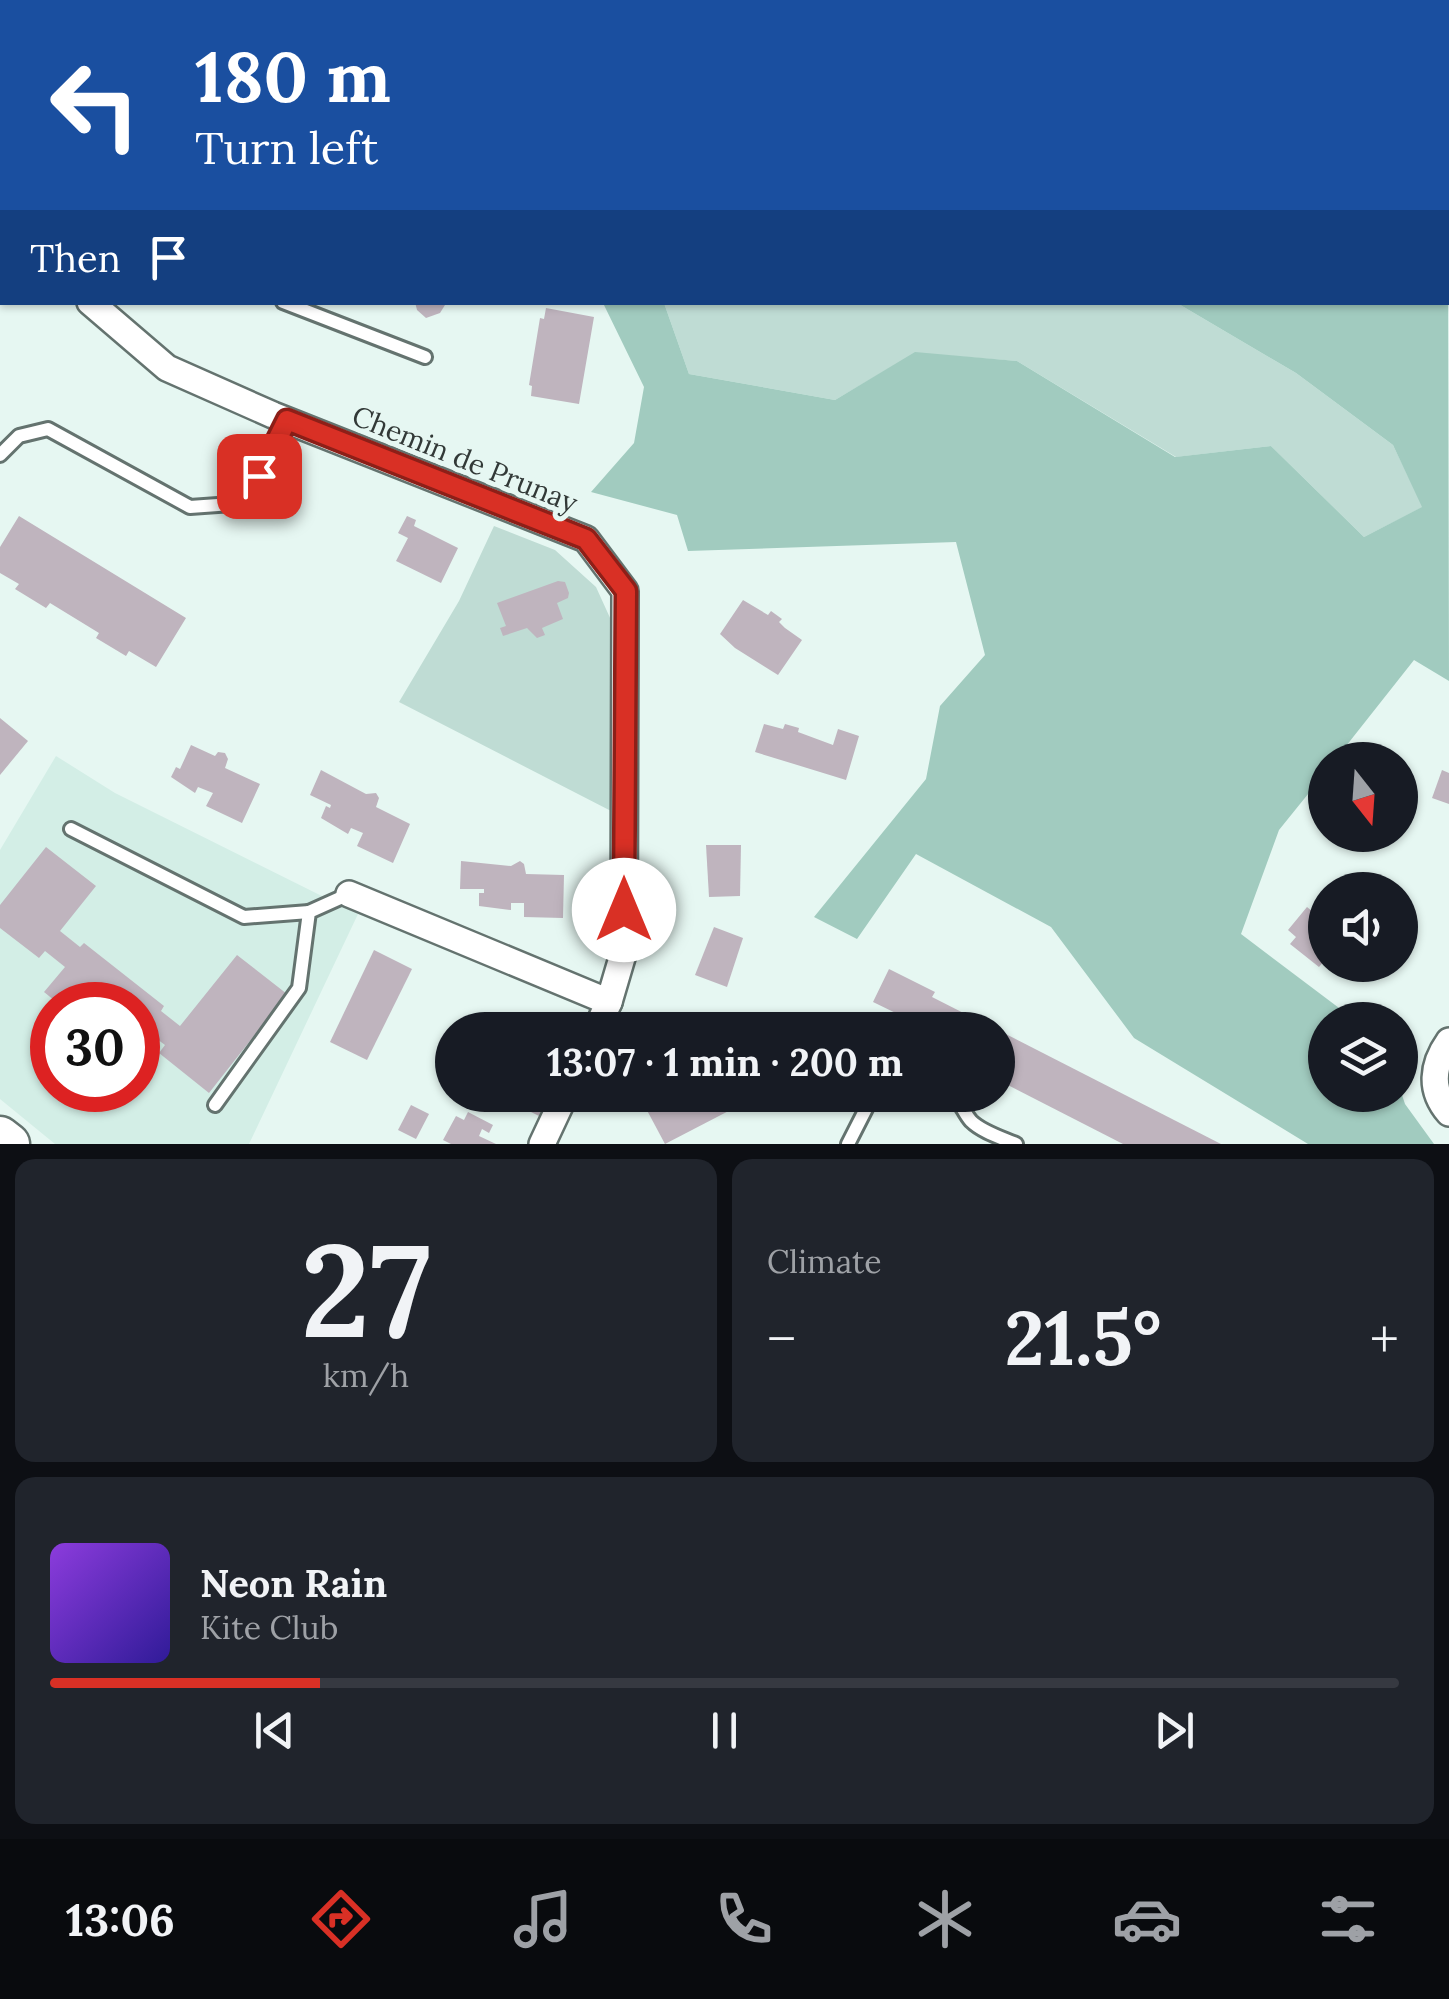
<!DOCTYPE html>
<html lang="en">
<head>
<meta charset="utf-8">
<style>
	body { margin:0; font-family:Lora,serif; background:#20242c; color:#f1f3f6; height:100vh; display:flex; flex-direction:column; font-size:38px; white-space:nowrap }
	* { box-sizing:border-box; margin:0 }
	p { font-size:32px; color:#9ea1a6 }
	.icon { flex:none; width:55px; height:55px; fill:none; stroke:currentColor; stroke-width:2; stroke-linecap:round; stroke-linejoin:round }
	.map { position:relative; height:1144px; overflow:hidden }
	.details { display:flex; flex-direction:column; gap:15px; padding:15px; background:#0d0f14; flex:1 }
	.details>* { flex:none }
	.guide { position:absolute; left:0px; top:0px; width:1450px; height:305px; box-shadow:0 2px 8px #0004; background:#1a4fa0; color:#fff; overflow:hidden }
	.needle { width:65px; rotate:163deg }
	.fabs { position:absolute; left:1308px; top:742px; display:grid; gap:20px }
	.fabs a { display:grid; place-items:center; width:110px; height:110px; border-radius:50%; background:#171b24; box-shadow:0 2px 8px #0004; font-size:50px }
	.speed { position:absolute; left:30px; top:982px; display:flex; gap:20px; font-size:50px; font-weight:700; text-align:center }
	.speed>* { display:grid; place-content:center; width:130px; height:130px; border-radius:50%; background:#171b24; box-shadow:0 2px 8px #0004; line-height:1 }
	.speed .limit { border:15px solid #d22; background:#fff; color:#111 }
	.pin { position:absolute; display:grid; place-items:center; width:85px; height:85px; color:#fff; margin:-42px; border-radius:20px; box-shadow:0 5px 15px #0006 }
	.me { position:absolute; width:110px; margin:-55px; rotate:0deg; stroke-linejoin:round; filter:drop-shadow(0 0 8px #0008) }
	.turn { display:flex; align-items:center; gap:35px; height:210px; padding:0 30px; font-size:45px }
	.turn .icon { width:130px; height:130px; stroke-width:2.5 }
	.turn b { display:block; font-size:70px; line-height:85px }
	.then { display:flex; align-items:center; height:95px; padding:0 30px; background:#0003; gap:20px; font-size:38px }
	.big { font-size:75px; font-weight:800; line-height:1.1 }
	.details .card { flex:1; display:flex; flex-direction:column; justify-content:center; gap:15px; min-width:0; padding:0 35px; border-radius:20px; background:#20242c }
	.details .dial { align-items:center; gap:0 }
	.dial b { font-size:130px; line-height:1 }
	.song { display:flex; align-items:center; gap:30px }
	.cover { width:120px; height:120px; border-radius:15px; background:linear-gradient(135deg,hsl(270 70% 55%),hsl(250 70% 35%)) }
	.played { height:10px; border-radius:5px; background:linear-gradient(90deg,#d93025 20%,#363941 20%) }
	.keys { display:flex; justify-content:space-around; direction:ltr }
	.heat { display:flex; justify-content:space-between; align-items:center; font-size:55px; direction:ltr }
	.details .tiles { flex:1; display:grid; gap:15px; grid-template-columns:1fr 1fr }
	.card:last-child { grid-column:span 2 }
	.trip { position:absolute; left:435px; top:1012px; width:580px; height:100px; border-radius:50px; background:#171b24; box-shadow:0 2px 8px #0004; font-weight:800; line-height:100px; text-align:center }
	.tabs { display:flex; height:160px; justify-content:space-around; align-items:center; background:#090b0e; color:#9ea1a6 }
	.tabs .icon { width:70px; height:70px }
	.tabs .active { color:#d93025 }
	.tabs b { font-size:45px; color:#f1f3f6 }
	.map>svg:first-child { display:block }
</style>
</head>
<body>
<div class="map">
<svg width="1449" height="1144" viewBox="0 0 1449 1144">
	<rect width="100%" height="100%" fill="#e6f7f2"/>
	<path fill="#d3eee6" fill-rule="evenodd" d="M56 756 115 793 358 914 249 1144H55L0 1099V850ZM52 1005H138V1090H52Z"/>
	<g fill="#bfdcd4">
		<polygon points="664,303 1177,303 1296,373 1393,445 1423,507 1364,537 1271,446 1176,457 1017,361 915,353 835,400 689,374"/>
		<polygon points="494,526 555,550 596,587 611,620 613,812 399,702 459,601"/>
	</g>
	<polygon fill="#a1cbbf" points="1448,275 1449,681 1414,660 1335,760 1325,760 1325,773 1279,830 1241,934 1355,1020 1325,1020 1325,1095 1400,1095 1400,1089 1405,1104 1434,1144 1308,1144 1134,1038 1051,927 916,854 857,939 814,917 926,779 940,706 985,655 956,542 688,551 677,515 591,492 634,443 644,387 603,303 664,303 689,374 835,400 915,352 1017,361 1175,457 1271,446 1364,537 1422,507 1393,445 1296,373 1177,303 1448,302"/>
	<g fill="#bfb4be">
		<polygon points="415,302 445,302 445,305 440,313 426,318 417,310"/>
		<polygon points="546,308 594,317 579,404 531,396 532,386 529,385 540,318 544,319"/>
		<polygon points="19,516 186,618 156,667 129,651 126,656 96,638 99,633 50,603 46,608 15,589 19,584 0,573 0,547"/>
		<polygon points="407,516 416,520 414,526 458,548 441,583 396,561 408,538 398,533"/>
		<polygon points="558,581 565,582 569,593 568,598 557,603 563,619 542,628 545,635 537,638 527,628 503,636 500,628 506,626 497,603"/>
		<polygon points="743,600 768,615 771,611 782,619 779,622 785,628 802,640 778,675 735,648 720,634"/>
		<polygon points="0,718 28,741 0,775"/>
		<polygon points="764,724 783,729 785,724 799,728 798,732 833,745 838,729 859,736 846,780 755,752"/>
		<polygon points="191,745 215,756 218,752 225,753 228,759 225,768 260,784 242,823 206,806 213,793 198,787 195,793 171,777 176,767 180,769"/>
		<polygon points="321,770 366,794 376,793 379,798 376,807 410,824 393,863 357,846 363,833 351,828 348,834 321,818 326,806 330,808 331,805 310,795"/>
		<polygon points="1442,770 1449,773 1449,804 1432,798"/>
		<polygon points="706,845 741,845 740,896 709,897"/>
		<polygon points="46,847 96,886 60,931 80,947 84,943 164,1006 161,1011 180,1026 237,955 287,994 209,1093 159,1053 165,1045 145,1030 138,1040 138,1005 60,1005 44,992 65,967 45,951 39,958 0,928 0,905"/>
		<polygon points="461,861 511,866 520,861 524,864 526,874 564,875 563,918 524,917 524,903 511,903 511,910 479,906 479,893 484,893 484,889 460,889"/>
		<polygon points="1307,907 1325,922 1325,960 1319,967 1290,944 1296,937 1288,930"/>
		<polygon points="714,927 743,938 727,987 695,975"/>
		<polygon points="374,950 412,969 367,1060 330,1042"/>
		<polygon points="889,969 935,992 932,997 997,1030 902,1030 908,1019 873,1002"/>
		<polygon points="998,1030 1221,1144 1123,1144 998,1080"/>
		<polygon points="525,1095 549,1095 539,1116 519,1106"/>
		<polygon points="652,1095 740,1095 744,1103 665,1144 642,1101"/>
		<polygon points="411,1105 429,1114 416,1139 398,1130"/>
		<polygon points="468,1112 493,1125 489,1133 482,1129 479,1136 496,1144 451,1144 443,1140 456,1116 464,1120"/>
	</g>
	<g fill="none" stroke-linecap="round" stroke-linejoin="round">
		<g stroke="#64736f" stroke-width="18">
			<g id="service">
				<polyline points="283,302 425,357"/>
				<polyline points="0,455 19,436 48,429 190,507 232,504 259,476 287,420"/>
				<polyline points="71,829 244,917 309,912"/>
				<path d="M951 1095C961 1101 963 1112 971 1121 982 1132 1002 1138 1016 1144"/>
				<polyline points="215,1105 299,988 309,912 349,894"/>
				<polyline points="848,1144 873,1095"/>
			</g>
		</g>
		<g stroke="#64736f" stroke-width="30">
			<g id="minor">
				<polyline points="1418,0 1420,2"/>
				<polyline points="1448,31 1449,33"/>
				<polyline points="0,189 2,194"/>
				<polyline points="90,302 167,368 273,415 586,539 625,591 624,951 609,1002 596,1030"/>
				<polyline points="349,894 609,1002"/>
				<path d="M1449 1041C1432 1065 1429 1090 1449 1113"/>
				<polyline points="542,1144 565,1095"/>
			</g>
		</g>
		<g stroke="#64736f" stroke-width="45">
			<polyline id="primary" points="0,1137 9,1144"/>
		</g>
		<polyline stroke="#9ba8a4" stroke-width="5" stroke-dasharray="8 8" stroke-linecap="butt" points="431,0 434,2"/>
		<use href="#service" stroke="#fff" stroke-width="12"/>
		<use href="#minor" stroke="#fff" stroke-width="25"/>
		<use href="#primary" stroke="#fff" stroke-width="40"/>
	</g>
	<g fill="none" stroke-linecap="round" stroke-linejoin="round">
		<g stroke="#8d1f18" stroke-width="25">
			<polyline id="route" points="259,476 287,420 586,539 626,591 624,910"/>
		</g>
		<use href="#route" stroke="#d93025" stroke-width="18"/>
	</g>
	<g text-anchor="middle" dominant-baseline="central" stroke-width="10" stroke-linejoin="round" paint-order="stroke">
		<g font-size="28" fill="#323937" stroke="#e6f7f2">
			<text transform="translate(465 459) rotate(22)">Chemin de Prunay</text>
		</g>
	</g>
</svg>
<div class="fabs">
<a><svg class="needle" viewBox="-14 -14 28 28"><path d="M0-13l5 13h-10z" fill="#e53935"/><path d="M0 13l5-13h-10z" fill="#9ea1a6"/></svg></a>
<a><svg class="icon" aria-label="sound" viewBox="0 0 24 24"><path d="M4 9h4l5-4v14l-5-4H4zM17 9q2 3 0 6"/></svg></a>
<a><svg class="icon" aria-label="layers" viewBox="0 0 24 24"><path d="M12 4l9 5-9 5-9-5zM3 14l9 5 9-5"/></svg></a>
</div>
<div class="speed"><div class="limit">30</div></div>
<div class="pin" style="left:259px;top:476px;background:#d93025"><svg class="icon" aria-label="arrive" viewBox="0 0 24 24"><path d="M6 21V4h12l-3 4 3 4H6"/></svg></div>
<svg class="me" style="left:624px;top:910px" viewBox="-20 -20 40 40"><circle r="19" fill="#fff"/><path d="M0-13L10 11 0 6-10 11z" fill="#d93025"/></svg>
<div class="trip">13:07 · 1 min · 200 m</div>
<div class="guide">
<div class="turn"><svg class="icon" aria-label="left" viewBox="0 0 24 24"><path d="M17 20v-9H6M10 6l-5 5 5 5"/></svg><div><b>180 m</b>Turn left</div></div>
<div class="then">Then<svg class="icon" aria-label="arrive" viewBox="0 0 24 24"><path d="M6 21V4h12l-3 4 3 4H6"/></svg></div>
</div>
</div>
<section class="details">
<div class="tiles">
<div class="card dial"><b>27</b><p>km/h</p></div>
<div class="card"><p>Climate</p>
<div class="heat"><a>−</a><b class="big">21.5°</b><a>+</a></div>
</div>
<div class="card">
<div class="song"><i class="cover"></i><div><b>Neon Rain</b><p>Kite Club</p></div></div>
<div class="played"></div>
<div class="keys"><svg class="icon" aria-label="previous" viewBox="0 0 24 24"><path d="M18 5L8 12l10 7zM5 5v14"/></svg><svg class="icon" aria-label="pause" viewBox="0 0 24 24"><path d="M8 5v14M16 5v14"/></svg><svg class="icon" aria-label="next" viewBox="0 0 24 24"><path d="M6 5l10 7-10 7zM19 5v14"/></svg></div>
</div>
</div>
</section>
<nav class="tabs">
<b>13:06</b>
<svg class="icon active" aria-label="directions" viewBox="0 0 24 24"><path d="M12 3l9 9-9 9-9-9zM9 14v-3h6M13 9l2 2-2 2"/></svg>
<svg class="icon" aria-label="music" viewBox="0 0 24 24"><path d="M9 18V5l10-2v13"/><circle cx="6" cy="18" r="3"/><circle cx="16" cy="16" r="3"/></svg>
<svg class="icon" aria-label="phone" viewBox="0 0 24 24"><path d="M5 4h4l2 5-3 2q2 4 5 5l2-3 5 2v4C11 20 4 13 5 4z"/></svg>
<svg class="icon" aria-label="climate" viewBox="0 0 24 24"><path d="M12 3v18M4 7l16 10M4 17L20 7"/></svg>
<svg class="icon" aria-label="car" viewBox="0 0 24 24"><path d="M5 17H2v-5l4-1 3-4h7l3 4 3 1v5h-3M9 17h6M6 11h13"/><circle cx="7" cy="17" r="2"/><circle cx="17" cy="17" r="2"/></svg>
<svg class="icon" aria-label="filters" viewBox="0 0 24 24"><path d="M4 7h16M4 17h16"/><circle cx="9" cy="7" r="2"/><circle cx="15" cy="17" r="2"/></svg>
</nav>
</body>
</html>
